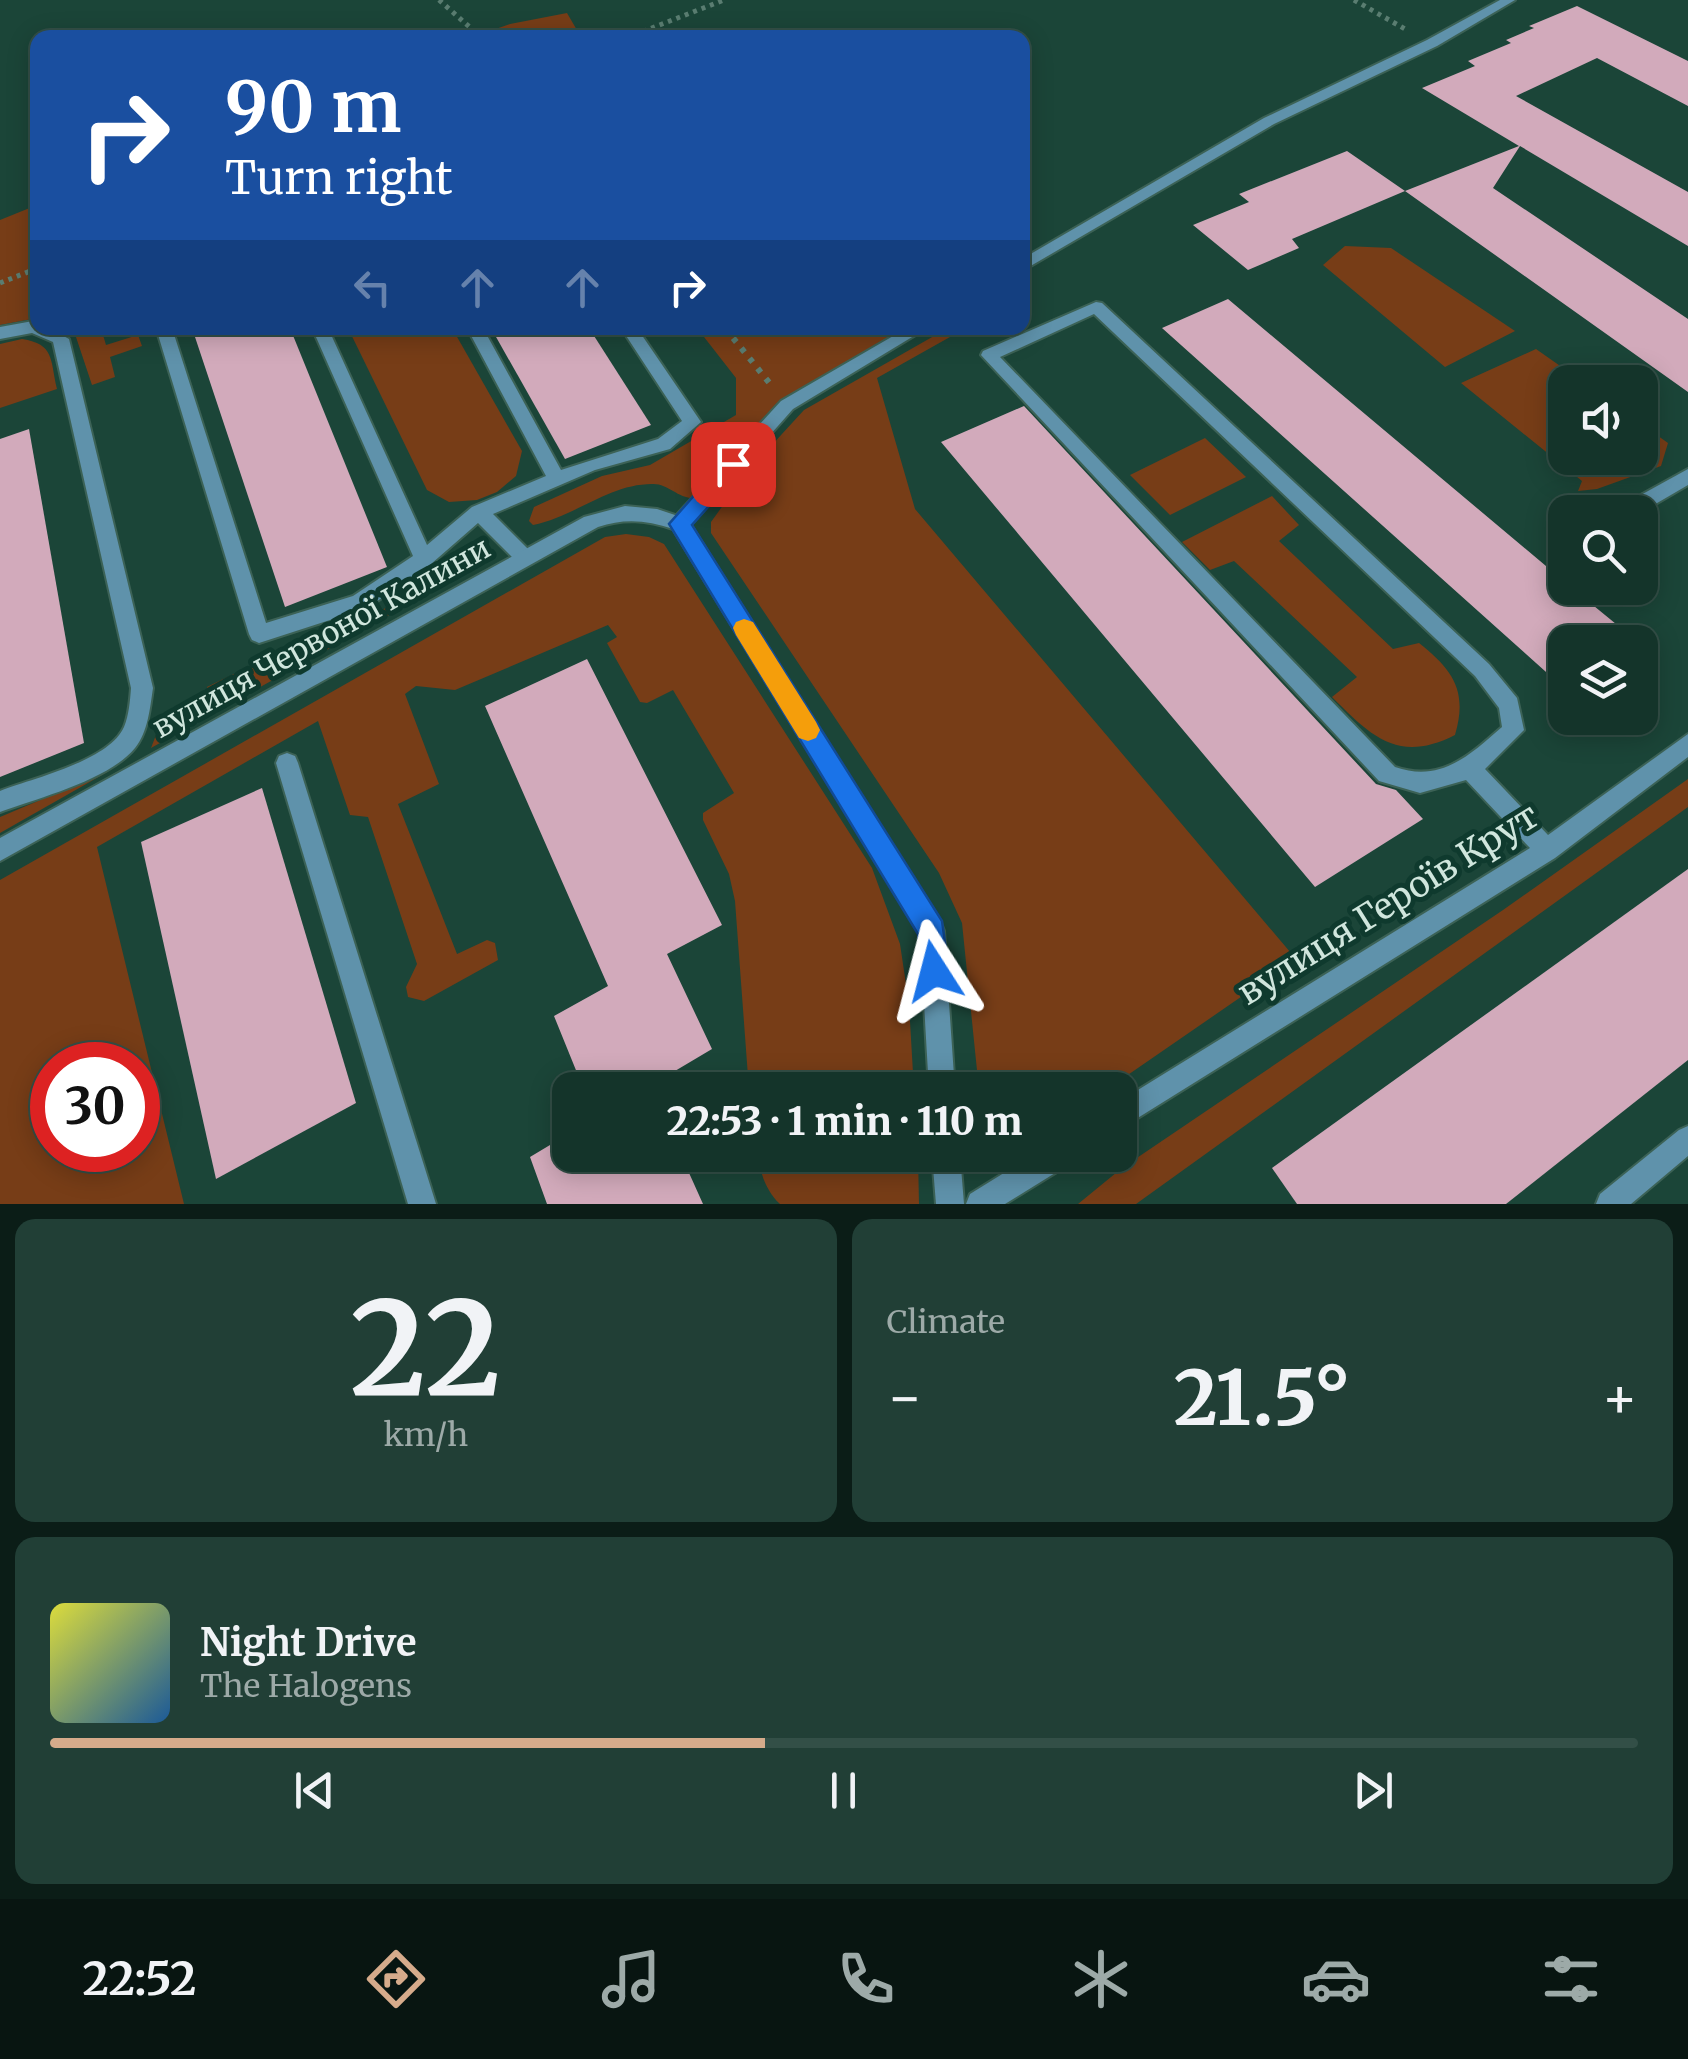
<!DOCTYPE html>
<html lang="en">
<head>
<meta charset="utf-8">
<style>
	body { margin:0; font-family:Merriweather,serif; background:#213f36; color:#f1f3f6; height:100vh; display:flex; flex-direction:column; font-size:38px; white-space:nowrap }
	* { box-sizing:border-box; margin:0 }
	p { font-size:32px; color:#9daaa8 }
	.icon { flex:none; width:55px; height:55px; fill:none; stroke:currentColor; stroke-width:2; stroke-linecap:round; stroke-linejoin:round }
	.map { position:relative; height:1204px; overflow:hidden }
	.panel { display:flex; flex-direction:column; gap:15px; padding:15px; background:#0b1d17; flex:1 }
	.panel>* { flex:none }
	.top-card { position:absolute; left:30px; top:30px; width:1000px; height:305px; border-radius:20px; box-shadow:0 5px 25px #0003,0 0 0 2px #334f47; background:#1a4fa0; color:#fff; overflow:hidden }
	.controls { position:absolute; left:1548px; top:365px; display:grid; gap:20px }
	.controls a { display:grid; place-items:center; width:110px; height:110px; border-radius:20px; background:#14342a; box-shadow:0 5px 25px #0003,0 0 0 2px #334f47; font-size:50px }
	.speed { position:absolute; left:30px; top:1042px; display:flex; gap:20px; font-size:50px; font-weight:700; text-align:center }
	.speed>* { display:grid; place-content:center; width:130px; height:130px; border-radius:50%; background:#14342a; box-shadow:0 5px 25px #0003,0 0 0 2px #334f47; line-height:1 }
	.speed .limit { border:15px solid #d22; background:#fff; color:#111 }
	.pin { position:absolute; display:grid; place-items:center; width:85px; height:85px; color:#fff; margin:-42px; border-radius:20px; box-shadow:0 5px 15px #0006 }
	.me { position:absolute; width:110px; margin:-55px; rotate:351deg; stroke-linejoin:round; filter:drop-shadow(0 0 8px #0008) }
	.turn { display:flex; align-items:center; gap:35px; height:210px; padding:0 30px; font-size:45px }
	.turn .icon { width:130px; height:130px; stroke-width:2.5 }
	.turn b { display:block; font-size:70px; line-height:85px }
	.lanes { display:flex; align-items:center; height:95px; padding:0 30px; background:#0003; justify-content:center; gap:50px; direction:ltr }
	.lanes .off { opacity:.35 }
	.big { font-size:75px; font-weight:800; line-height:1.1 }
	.panel .card { flex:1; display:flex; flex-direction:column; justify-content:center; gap:15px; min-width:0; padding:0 35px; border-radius:20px; background:#213f36 }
	.panel .dial { align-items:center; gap:0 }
	.dial b { font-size:130px; line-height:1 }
	.song { display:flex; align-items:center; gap:30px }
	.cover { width:120px; height:120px; border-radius:15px; background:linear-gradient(135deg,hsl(60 70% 55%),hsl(210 70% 35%)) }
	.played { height:10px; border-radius:5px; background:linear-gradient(90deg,#d6ab8b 45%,#334f47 45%) }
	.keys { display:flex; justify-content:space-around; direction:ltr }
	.heat { display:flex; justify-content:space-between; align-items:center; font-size:55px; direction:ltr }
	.panel .tiles { flex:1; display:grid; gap:15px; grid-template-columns:1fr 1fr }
	.card:last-child { grid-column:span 2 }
	.trip { position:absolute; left:552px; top:1072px; width:585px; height:100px; border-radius:20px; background:#14342a; box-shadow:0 5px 25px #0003,0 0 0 2px #334f47; font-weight:800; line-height:100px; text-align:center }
	.dock { display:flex; height:160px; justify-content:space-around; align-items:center; background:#081511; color:#9daaa8 }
	.dock .icon { width:70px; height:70px }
	.dock .selected { color:#d6ab8b }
	.dock b { font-size:45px; color:#f1f3f6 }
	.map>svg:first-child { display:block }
</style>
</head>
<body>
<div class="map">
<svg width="1688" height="1204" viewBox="0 0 1688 1204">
	<rect width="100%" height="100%" fill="#1b4538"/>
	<g fill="#773d17" fill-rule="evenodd">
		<polygon points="567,13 581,37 473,37 510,24"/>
		<polygon points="37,205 37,318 0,325 0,220"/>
		<polygon points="1345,246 1391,248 1515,331 1445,367 1323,265"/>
		<polygon points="73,328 101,328 106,345 138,335 142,346 110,357 115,377 92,385"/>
		<polygon points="348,328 452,328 522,451 516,476 497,492 477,500 449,502 427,490"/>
		<path d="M697 328H904L777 406 746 435 695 498C678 499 668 483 652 484 609 484 574 517 533 525L529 521 534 507 602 476 650 465 736 415V378Z"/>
		<polygon points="948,328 966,328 877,378 915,509 1296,959 1106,1090 979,1090 962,923 939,873 711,533 711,522 747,472 804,410"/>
		<path d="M22 339C55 344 50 360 57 389L0 408V344Z"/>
		<polygon points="1536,349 1583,382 1565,382 1565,458 1640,458 1640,423 1668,443 1661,466 1597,489 1578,491 1582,481 1461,383"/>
		<polygon points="1205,438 1246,477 1170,515 1130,475"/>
		<path d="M1272 496 1299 525 1279 541 1393 649 1419 643C1453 670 1468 691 1455 735 1398 764 1371 736 1332 697L1357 677 1234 561 1210 570 1182 542Z"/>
		<path d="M626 534 649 537 664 544 872 868 900 944 909 1004 914 1090H749L735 901 729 874 703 820V813L734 793 673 690 647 703 640 702 607 643 617 637 608 625 455 690 416 686 405 694 439 784 398 804 457 954 487 940 495 943 498 960 424 1001 408 997 406 987 417 964 368 817 350 815 318 721 97 847 184 1204H0V880L605 537ZM138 1065V1150H52V1065Z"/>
		<path d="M487 547 468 571 151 748 161 722 210 696 207 687C278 651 357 630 423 586 445 571 461 550 487 547Z"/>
		<polygon points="109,771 0,833 0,817"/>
		<polygon points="1688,779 1688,807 1136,1204 1078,1204 1122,1168 1503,910"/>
		<path d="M757 1155H918L919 1204H780C766 1191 761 1174 757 1155Z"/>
	</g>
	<g fill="#d2aabb">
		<polygon points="1577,6 1688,61 1688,106 1597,58 1516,96 1688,192 1688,246 1520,146 1493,188 1688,319 1688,392 1405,191 1519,146 1422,88 1475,66 1468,61 1511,43 1506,40 1534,28 1529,26"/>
		<polygon points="1347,151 1405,191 1292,239 1299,248 1248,270 1193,225 1249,202 1239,194"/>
		<polygon points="1228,299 1565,582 1565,588 1572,588 1638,642 1565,642 1565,689 1162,328"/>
		<polygon points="192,328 290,328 387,567 285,607"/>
		<polygon points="491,328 589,328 651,425 565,459"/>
		<polygon points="1024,406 1376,784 1396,790 1423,819 1315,887 941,442"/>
		<polygon points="29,429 84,743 0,777 0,439"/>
		<polygon points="587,659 722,925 667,954 712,1049 643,1090 584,1090 554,1016 608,986 485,706"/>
		<polygon points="262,788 356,1103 216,1179 141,842"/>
		<polygon points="1688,869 1688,1060 1506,1204 1297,1204 1272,1168"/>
		<polygon points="570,1133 570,1155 681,1155 703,1204 547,1204 530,1157"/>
	</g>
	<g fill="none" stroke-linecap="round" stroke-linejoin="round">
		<g stroke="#3c6256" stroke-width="4">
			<g id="lane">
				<polygon points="1500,0 1515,0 1437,46 1274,124 1022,271 1022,259 1264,118 1427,40"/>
				<path d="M1096 302 1102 303 1489 664 1517 698 1524 730 1485 769 1548 835 1688 734V757L1555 858 1120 1129V1101L1530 848 1466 780 1420 793 1379 781 981 355 983 351ZM1094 314 1475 676 1499 708 1502 727C1470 755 1441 783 1395 767L1000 357Z"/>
				<path d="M33 321 38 323V328H49L69 339 153 688C150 708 148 732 135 748 109 780 38 798 0 812V791C33 778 109 761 124 727 129 715 130 701 131 688L53 342 32 333 0 339V327Z"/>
				<polygon points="156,328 172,328 266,623 353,596 413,556 312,328 328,328 427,545 472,507 546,476 467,328 483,328 561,470 658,439 682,421 621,328 637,328 701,422 670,449 595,470 493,514 531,552 534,557 531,562 517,562 478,523 431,564 367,608 259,643 252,640 249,634"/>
				<polygon points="907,328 927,328 793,409 687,529 673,529 670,524 673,519 781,401"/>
				<polygon points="1688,469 1688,485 1640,513 1617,512 1619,507"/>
				<polygon points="287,753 295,756 298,763 436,1204 408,1204 276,763 279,756"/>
				<polygon points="1688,1126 1688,1156 1631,1204 1596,1204 1600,1194 1679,1130"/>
				<polygon points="1033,1155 1072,1155 1068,1165 1005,1204 966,1204 970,1194"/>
			</g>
		</g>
		<g stroke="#3c6256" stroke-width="4">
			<g id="street">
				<path d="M625 506 657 509 687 519 941 923 944 931 955 1090H929L920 934 673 529C647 520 624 518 598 527L0 861V838L584 517Z"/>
				<polygon points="932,1155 960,1155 964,1204 936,1204"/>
			</g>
		</g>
		<g stroke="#5a7d71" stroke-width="5" stroke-dasharray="4 5" stroke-linecap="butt">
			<polyline points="439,0 482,38"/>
			<polyline points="1354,0 1405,29"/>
			<polyline points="626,38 724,0"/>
			<polyline points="0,283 38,268"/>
		</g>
		<polyline stroke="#5a7d71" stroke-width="6" stroke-dasharray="5 8" stroke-linecap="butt" points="725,328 771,385"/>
		<use href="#lane" fill="#5f92ab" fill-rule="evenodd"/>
		<use href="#street" fill="#5f92ab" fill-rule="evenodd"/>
	</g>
	<polygon fill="#1a73e8" stroke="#114b97" stroke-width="2.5" points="733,457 744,464 741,470 692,525 942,921 949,971 944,981 934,985 925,981 918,934 669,524 726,459"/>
	<polygon fill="#f59e0b" points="744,619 753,622 816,722 820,730 816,738 808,741 799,738 736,635 733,628 736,622"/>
	<g text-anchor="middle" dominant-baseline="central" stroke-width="10" stroke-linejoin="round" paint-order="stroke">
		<g font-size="30" fill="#d0e6dd" stroke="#0f3a2e">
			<text transform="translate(321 637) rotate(-29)">вулиця Червоної Калини</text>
		</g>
		<g font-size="35" fill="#d0e6dd" stroke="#0f3a2e">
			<text transform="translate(1388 904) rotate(-32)">вулиця Героїв Крут</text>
		</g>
	</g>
</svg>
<div class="controls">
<a><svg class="icon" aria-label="sound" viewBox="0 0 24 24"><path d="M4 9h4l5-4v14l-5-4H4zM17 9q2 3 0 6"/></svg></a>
<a><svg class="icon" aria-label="search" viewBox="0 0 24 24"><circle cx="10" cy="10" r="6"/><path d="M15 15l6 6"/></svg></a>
<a><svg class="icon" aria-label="layers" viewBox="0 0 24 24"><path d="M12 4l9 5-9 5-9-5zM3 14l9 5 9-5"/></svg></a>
</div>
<div class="speed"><div class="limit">30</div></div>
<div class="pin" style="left:733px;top:464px;background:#d93025"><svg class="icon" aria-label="arrive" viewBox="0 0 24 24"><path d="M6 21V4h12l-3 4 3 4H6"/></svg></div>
<svg class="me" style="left:934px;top:971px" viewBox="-20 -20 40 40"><path d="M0-17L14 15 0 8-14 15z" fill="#1a73e8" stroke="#fff" stroke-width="4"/></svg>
<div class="trip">22:53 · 1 min · 110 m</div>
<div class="top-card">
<div class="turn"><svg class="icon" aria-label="right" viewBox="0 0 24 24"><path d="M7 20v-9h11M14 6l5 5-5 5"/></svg><div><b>90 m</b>Turn right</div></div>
<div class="lanes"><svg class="icon off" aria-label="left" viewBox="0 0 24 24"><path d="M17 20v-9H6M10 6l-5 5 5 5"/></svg><svg class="icon off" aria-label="ahead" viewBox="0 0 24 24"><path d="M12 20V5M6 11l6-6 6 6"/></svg><svg class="icon off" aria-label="ahead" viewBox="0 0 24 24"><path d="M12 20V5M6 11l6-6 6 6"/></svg><svg class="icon" aria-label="right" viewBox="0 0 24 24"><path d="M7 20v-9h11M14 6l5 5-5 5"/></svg></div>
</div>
</div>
<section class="panel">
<div class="tiles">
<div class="card dial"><b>22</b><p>km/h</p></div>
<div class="card"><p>Climate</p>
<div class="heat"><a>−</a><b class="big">21.5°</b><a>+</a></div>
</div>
<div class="card">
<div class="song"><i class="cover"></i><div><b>Night Drive</b><p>The Halogens</p></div></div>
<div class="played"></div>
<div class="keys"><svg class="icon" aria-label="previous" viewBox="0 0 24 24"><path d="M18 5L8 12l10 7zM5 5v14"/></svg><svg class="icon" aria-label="pause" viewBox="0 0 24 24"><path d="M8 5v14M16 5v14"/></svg><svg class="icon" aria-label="next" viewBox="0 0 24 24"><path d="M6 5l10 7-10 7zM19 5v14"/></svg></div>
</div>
</div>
</section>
<nav class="dock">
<b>22:52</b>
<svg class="icon selected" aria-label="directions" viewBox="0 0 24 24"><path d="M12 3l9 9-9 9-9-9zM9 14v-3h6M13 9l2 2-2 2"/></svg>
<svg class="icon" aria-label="music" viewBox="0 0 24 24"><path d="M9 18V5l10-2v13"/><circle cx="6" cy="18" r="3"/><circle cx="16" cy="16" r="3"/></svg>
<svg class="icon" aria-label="phone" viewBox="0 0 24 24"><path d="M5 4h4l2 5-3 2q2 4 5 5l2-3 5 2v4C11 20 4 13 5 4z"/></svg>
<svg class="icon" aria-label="climate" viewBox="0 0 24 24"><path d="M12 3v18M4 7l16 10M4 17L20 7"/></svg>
<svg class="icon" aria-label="car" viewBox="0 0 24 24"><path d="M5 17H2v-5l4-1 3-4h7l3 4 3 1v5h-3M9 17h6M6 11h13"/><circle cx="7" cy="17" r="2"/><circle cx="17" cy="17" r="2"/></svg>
<svg class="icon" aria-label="filters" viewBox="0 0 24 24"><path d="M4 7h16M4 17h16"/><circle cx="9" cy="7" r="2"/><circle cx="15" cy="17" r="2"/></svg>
</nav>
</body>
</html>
